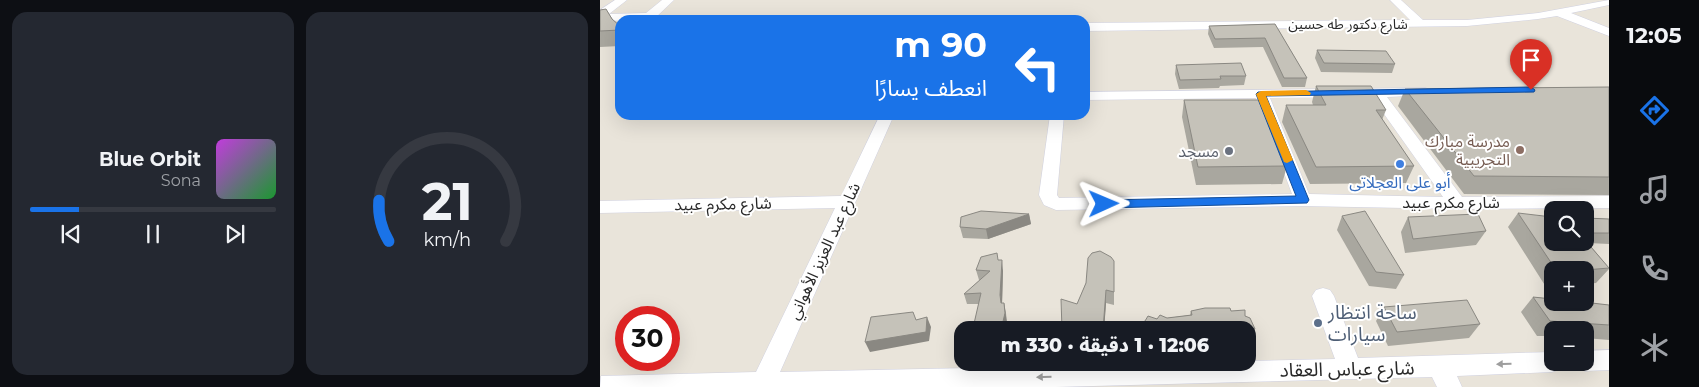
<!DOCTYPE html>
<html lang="ar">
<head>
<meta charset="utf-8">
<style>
	body { margin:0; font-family:Montserrat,"Noto Sans Arabic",sans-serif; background:#242831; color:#f1f3f6; direction:rtl; height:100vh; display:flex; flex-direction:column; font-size:19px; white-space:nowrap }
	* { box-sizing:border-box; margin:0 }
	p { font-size:16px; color:#9ea1a6 }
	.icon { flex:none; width:28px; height:28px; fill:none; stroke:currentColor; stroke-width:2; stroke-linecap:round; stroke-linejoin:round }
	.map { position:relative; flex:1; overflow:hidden; direction:ltr }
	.panel { display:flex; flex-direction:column; gap:12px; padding:12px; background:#0d0f14; width:600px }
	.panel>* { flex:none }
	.guide { position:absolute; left:15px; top:15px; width:475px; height:105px; border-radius:15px; box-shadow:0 5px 20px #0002; direction:rtl; background:#1a73e8; color:#fff; overflow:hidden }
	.buttons { position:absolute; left:944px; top:201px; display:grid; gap:10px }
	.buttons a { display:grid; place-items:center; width:50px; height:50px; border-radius:10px; background:#171b24; box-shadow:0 5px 20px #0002; font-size:25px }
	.speed { position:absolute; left:15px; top:306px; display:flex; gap:10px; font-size:25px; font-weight:700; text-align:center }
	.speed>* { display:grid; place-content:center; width:65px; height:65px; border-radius:50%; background:#171b24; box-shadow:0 5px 20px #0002; line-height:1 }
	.speed .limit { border:8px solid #d22; background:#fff; color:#111 }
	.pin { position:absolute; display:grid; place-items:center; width:42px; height:42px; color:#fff; margin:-51px -21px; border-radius:50% 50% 50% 0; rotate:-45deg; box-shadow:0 0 5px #0007 }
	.pin .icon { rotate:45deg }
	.me { position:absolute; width:55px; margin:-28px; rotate:89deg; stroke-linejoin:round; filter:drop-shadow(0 0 4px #0008) }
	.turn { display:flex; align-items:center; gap:18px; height:105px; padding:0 20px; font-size:22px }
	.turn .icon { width:65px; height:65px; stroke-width:2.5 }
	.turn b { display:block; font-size:35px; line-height:42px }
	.panel .tile { flex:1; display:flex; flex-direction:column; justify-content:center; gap:8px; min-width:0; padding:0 18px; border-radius:15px; background:#242831 }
	.panel .dial { align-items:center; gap:0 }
	.dial svg { height:130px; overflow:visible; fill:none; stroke:#363941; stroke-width:7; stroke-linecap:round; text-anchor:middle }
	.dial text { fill:#f1f3f6; stroke:none }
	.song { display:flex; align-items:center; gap:15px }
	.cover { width:60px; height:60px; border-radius:8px; background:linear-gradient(135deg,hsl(290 70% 55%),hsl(130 70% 35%)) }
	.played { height:5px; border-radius:2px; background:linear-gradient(90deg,#1a73e8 20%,#363941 20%) }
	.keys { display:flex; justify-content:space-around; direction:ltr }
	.panel .tiles { flex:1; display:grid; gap:12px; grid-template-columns:repeat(2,1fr) }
	.trip { position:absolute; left:354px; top:321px; width:302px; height:50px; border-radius:15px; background:#171b24; box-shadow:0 5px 20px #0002; font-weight:800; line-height:50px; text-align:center; direction:rtl }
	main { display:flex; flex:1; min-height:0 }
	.dock { display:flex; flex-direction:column; width:90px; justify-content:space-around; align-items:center; background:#090b0e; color:#9ea1a6 }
	.dock .icon { width:35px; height:35px }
	.dock .current { color:#1a73e8 }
	.dock b { font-size:22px; color:#f1f3f6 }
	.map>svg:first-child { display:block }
</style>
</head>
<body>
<main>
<nav class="dock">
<b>12:05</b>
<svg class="icon current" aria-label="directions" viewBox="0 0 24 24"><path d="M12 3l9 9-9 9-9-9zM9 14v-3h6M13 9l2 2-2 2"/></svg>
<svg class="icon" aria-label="music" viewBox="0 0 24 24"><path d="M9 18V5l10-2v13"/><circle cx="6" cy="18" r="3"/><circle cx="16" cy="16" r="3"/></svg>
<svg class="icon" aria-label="phone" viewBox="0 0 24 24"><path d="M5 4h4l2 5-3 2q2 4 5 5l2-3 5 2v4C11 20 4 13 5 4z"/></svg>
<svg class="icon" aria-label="climate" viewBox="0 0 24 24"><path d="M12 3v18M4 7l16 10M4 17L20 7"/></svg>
</nav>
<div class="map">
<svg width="1009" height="387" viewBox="0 0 1009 387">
	<rect width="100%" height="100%" fill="#e9e4da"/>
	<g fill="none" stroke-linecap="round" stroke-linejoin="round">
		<g stroke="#d0d1e0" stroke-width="1">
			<g id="minor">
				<polygon points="15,0 27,0 9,14 46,13 62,0 74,0 53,20 0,21 0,10"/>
				<polygon points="790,0 801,0 823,20 867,20 938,13 1009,0 1009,5 971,13 1009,28 1009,36 957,16 938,19 867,26 485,31 485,23 810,20"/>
				<path d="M826 88 833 92 831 95 787 97 862 197 1009 196V208L857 209 703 206 456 210 444 205 439 195 450 115H464L457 195 459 198 692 194 656 98 485 100V92ZM772 97 843 197 709 194 670 98Z"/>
				<polygon points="280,115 294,115 180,372 648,362 648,361 735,359 712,296 716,290 723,288 730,290 734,296 758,358 952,352 952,362 963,362 960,369 952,372 857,376 862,387 837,387 832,377 455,387 0,387 1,376 156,372 235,208 0,213 0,201 241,196"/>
				<polygon points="1009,350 1009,370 985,371 977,368 974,362 985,362 985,351"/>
			</g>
		</g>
		<use href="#minor" fill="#fff" fill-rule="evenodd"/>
	</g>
	<g fill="#a9a79f">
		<polygon points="6,9 13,20 20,26 20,46 0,47 0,10"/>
		<polygon points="675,24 707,78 705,87 682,87 663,47 614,48 608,34 609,26"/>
		<polygon points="717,50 795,64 792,73 721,72 715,58"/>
		<polygon points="576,65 646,76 644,85 620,86 619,88 579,89 575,74"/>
		<polygon points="716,86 786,110 782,120 814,166 806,183 710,184 682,122 686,105 713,105 712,102"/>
		<polygon points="1009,87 1009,195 864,194 798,106 805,89"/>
		<polygon points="584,100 687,166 682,184 596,185 582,117"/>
		<polygon points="918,213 985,242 985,218 1009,219 1009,244 988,243 1009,268 1009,269 996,283 985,284 985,270 952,270 952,287 946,287 908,227"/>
		<polygon points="429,214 431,224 388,239 363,238 360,227"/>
		<polygon points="742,216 804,275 796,289 769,286 737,230"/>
		<polygon points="808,217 886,231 876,245 805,253 801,232"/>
		<polygon points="398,260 403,271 402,303 404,303 406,313 407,323 406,330 373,330 373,328 379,304 367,304 364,294 380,280 379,280 376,270"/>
		<polygon points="514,261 514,305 506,303 504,330 462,330 477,304 486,283"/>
		<polygon points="933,297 1009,305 1009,340 985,338 985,330 952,330 952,336 937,336 921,312"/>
		<polygon points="784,307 880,324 869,338 788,346 776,321"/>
		<polygon points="591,311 631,311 645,316 655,329 652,339 648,339 648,330 532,330 545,321 590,315"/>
	</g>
	<g fill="#8a8882">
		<polygon points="429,214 431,224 388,239 386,229"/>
		<polygon points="402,260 403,271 402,305 403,313 400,295"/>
		<polygon points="506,290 506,303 504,330 503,330"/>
		<polygon points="404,303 407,323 406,330 401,330"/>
		<polygon points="327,317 331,327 329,341 270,352 265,342"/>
	</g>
	<g fill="#c5c2b9" stroke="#8a8882">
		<polygon points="6,9 12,19 20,26 20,30 0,31 0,10"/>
		<polygon points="675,24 707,78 684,78 665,38 615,39 609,26"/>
		<polygon points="717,50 786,51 795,64 724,63"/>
		<polygon points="641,63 646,76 620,76 621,79 580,80 576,65"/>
		<polygon points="716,86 771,86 786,110 776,110 814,166 716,167 686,105 726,105"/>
		<polygon points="1009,87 1009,177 874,176 805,89"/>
		<polygon points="584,100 660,100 687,166 598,167"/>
		<polygon points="381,211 429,214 386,229 360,227 361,217"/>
		<polygon points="765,211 804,275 776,272 742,216"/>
		<polygon points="918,213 952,217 952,242 985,242 985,240 1009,268 985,270 956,270"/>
		<polygon points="878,214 886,231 813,239 808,217"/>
		<polygon points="985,218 1009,219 1009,233 988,233 985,229"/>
		<polygon points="500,251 511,257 514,261 514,292 506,290 503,330 462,330 461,299 477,304 486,283 488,258 492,253"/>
		<polygon points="397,253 398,260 402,260 400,295 401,303 404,303 405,313 401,330 376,330 373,328 381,293 364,294 390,271 376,270 381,257"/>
		<polygon points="933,297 952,299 952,302 983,302 1009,305 1009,325 950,321"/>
		<polygon points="867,300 880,324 797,332 784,307"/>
		<polygon points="605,308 630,308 631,311 645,310 645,316 650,318 655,329 637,330 532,330 545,321 548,316 557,319 560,315 567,318 592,315 591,311"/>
		<polygon points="313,312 316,320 327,317 326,332 265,342 271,317"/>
	</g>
	<defs><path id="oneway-solid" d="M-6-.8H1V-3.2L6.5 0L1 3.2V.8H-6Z" transform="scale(1.25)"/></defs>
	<g fill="#9e9e9e">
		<use href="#oneway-solid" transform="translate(904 364) rotate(178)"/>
		<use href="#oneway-solid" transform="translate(444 377) rotate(178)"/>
	</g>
	<polygon fill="#1a73e8" stroke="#114b97" points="931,87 935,90 934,92 666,96 709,200 707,203 504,208 498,204 504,200 696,196 656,94 658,92"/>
	<polygon fill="#f59e0b" points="706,90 711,93 710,95 666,96 693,160 687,163 684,162 656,94 661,91"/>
	<circle fill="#8d6e63" stroke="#fff" stroke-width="2" cx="920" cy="150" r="5"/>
	<circle fill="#6b7280" stroke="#fff" stroke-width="2" cx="629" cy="151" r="5"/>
	<circle fill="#3f7fe0" stroke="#fff" stroke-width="2" cx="800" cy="164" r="5"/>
	<circle fill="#5c6f8a" stroke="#fff" stroke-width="2" cx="718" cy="323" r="5"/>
	<g text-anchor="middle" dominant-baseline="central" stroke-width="4" stroke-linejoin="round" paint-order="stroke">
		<g font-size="14" fill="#282828" stroke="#fff">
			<text x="748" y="24">شارع دكتور طه حسين</text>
		</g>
		<g font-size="16" fill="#785e54" stroke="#fff" text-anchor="end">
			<text x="910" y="141">مدرسة مبارك<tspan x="910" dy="18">التجريبية</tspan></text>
		</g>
		<g font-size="16" fill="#5b616d" stroke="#fff" text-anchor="end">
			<text x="619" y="151">مسجد</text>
		</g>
		<g font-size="16" fill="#366cbe" stroke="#fff">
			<text x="800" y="182">أبو على العجلاتى</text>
		</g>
		<g font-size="16" fill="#282828" stroke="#fff">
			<text x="851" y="202">شارع مكرم عبيد</text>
			<text transform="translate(123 204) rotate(-1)">شارع مكرم عبيد</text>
			<text transform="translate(224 251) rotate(-65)">شارع عبد العزيز الأهواني</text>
		</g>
		<g font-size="19" fill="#4e5e75" stroke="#fff" text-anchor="start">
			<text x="728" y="312">ساحة انتظار<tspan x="728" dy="22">سيارات</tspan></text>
		</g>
		<g font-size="19" fill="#282828" stroke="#fff">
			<text transform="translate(747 369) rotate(-1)">شارع عباس العقاد</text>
		</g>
	</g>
</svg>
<div class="buttons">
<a><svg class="icon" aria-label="search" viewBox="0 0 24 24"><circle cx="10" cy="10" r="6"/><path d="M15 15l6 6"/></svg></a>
<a>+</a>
<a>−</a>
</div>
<div class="speed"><div class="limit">30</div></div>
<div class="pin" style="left:931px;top:90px;background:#d93025"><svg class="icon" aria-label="arrive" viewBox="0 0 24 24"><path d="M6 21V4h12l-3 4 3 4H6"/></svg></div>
<svg class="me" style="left:504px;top:204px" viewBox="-20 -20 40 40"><path d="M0-17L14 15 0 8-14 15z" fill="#1a73e8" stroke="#fff" stroke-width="4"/></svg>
<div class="trip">12:06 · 1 دقيقة · 330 m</div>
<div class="guide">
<div class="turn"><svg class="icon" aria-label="left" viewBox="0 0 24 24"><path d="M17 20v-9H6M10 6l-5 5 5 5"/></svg><div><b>90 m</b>انعطف يسارًا</div></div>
</div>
</div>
<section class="panel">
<div class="tiles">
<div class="tile dial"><svg viewBox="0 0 100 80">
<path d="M14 69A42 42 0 1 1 86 69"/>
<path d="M14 69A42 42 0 0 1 8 44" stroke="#1a73e8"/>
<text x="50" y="56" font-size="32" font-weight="700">21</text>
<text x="50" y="72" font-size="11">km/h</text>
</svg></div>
<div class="tile">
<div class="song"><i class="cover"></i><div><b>Blue Orbit</b><p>Sona</p></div></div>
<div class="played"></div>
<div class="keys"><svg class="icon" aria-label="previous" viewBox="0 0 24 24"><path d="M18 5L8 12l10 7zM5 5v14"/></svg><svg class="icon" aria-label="pause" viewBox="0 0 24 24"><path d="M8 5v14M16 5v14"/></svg><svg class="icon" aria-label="next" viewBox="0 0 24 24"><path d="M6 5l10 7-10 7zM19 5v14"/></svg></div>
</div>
</div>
</section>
</main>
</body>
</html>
